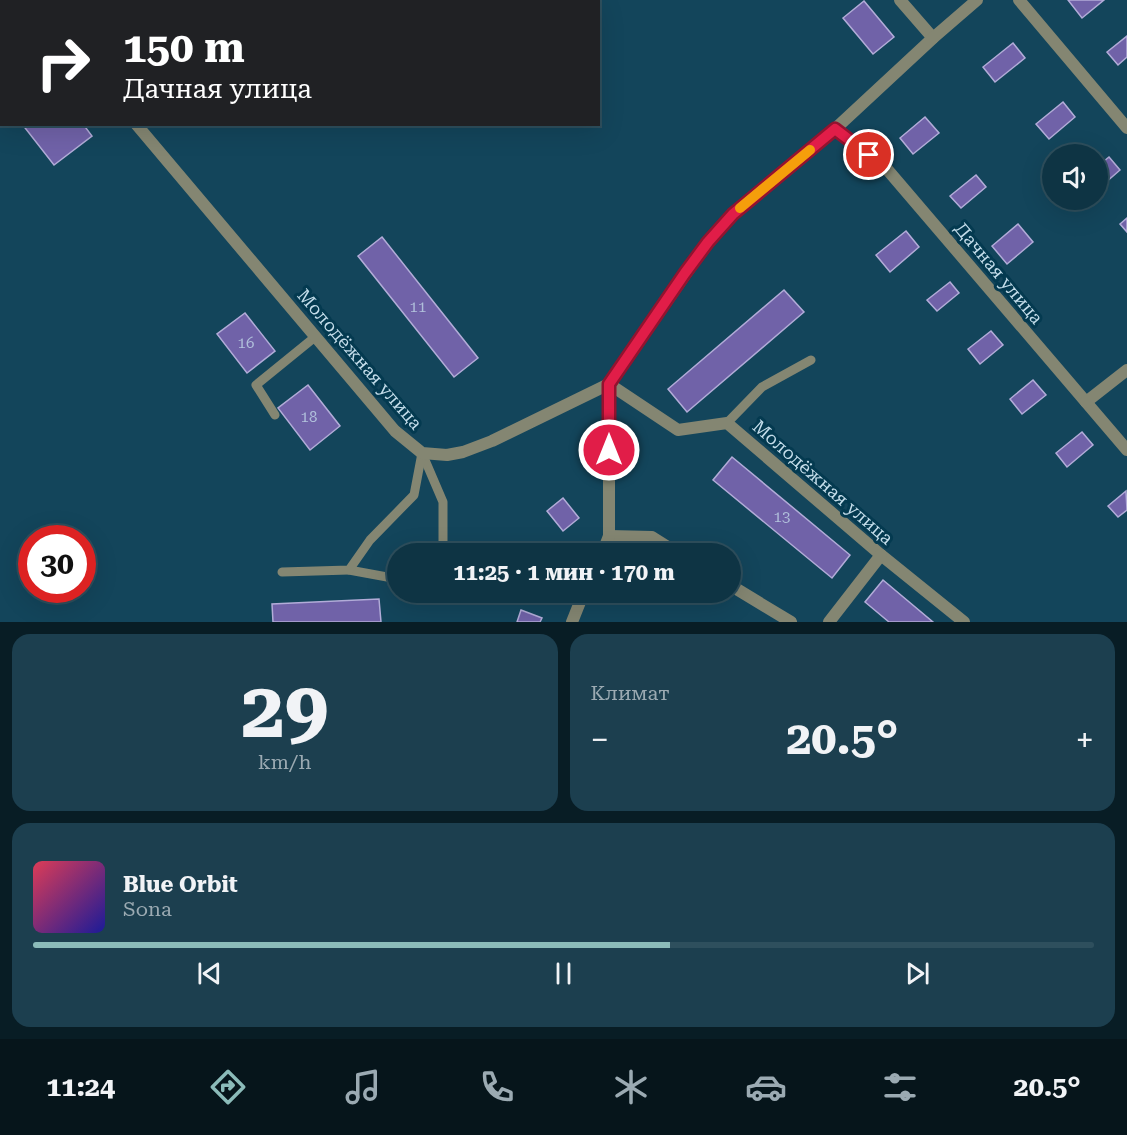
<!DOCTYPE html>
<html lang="ru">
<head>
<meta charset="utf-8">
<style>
	body { margin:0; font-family:"Roboto Serif",serif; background:#1c3f4f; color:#f1f3f6; height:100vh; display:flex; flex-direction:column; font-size:22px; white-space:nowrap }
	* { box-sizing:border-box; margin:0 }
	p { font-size:20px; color:#9baab2 }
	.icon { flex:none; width:33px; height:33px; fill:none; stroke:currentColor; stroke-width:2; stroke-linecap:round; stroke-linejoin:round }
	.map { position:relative; height:622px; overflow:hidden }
	.panel { display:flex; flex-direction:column; gap:12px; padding:12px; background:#081d25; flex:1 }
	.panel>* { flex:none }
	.top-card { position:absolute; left:0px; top:0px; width:600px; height:126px; box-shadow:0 6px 24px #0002,0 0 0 2px #2e4f5d; background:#202124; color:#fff; overflow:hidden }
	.fabs { position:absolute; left:1042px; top:144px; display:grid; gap:12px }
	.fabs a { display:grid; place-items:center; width:66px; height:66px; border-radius:50%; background:#0e3444; box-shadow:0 6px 24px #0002,0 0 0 2px #2e4f5d; font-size:30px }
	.speed { position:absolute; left:18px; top:525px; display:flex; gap:12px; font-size:30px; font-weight:700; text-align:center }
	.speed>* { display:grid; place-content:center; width:78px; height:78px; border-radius:50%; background:#0e3444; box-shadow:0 6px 24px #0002,0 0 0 2px #2e4f5d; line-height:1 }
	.speed .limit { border:9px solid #d22; background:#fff; color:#111 }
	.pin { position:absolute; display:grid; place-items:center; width:51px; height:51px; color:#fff; margin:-26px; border:3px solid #fff; border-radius:50%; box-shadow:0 2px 6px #0007 }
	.me { position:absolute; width:66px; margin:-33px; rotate:0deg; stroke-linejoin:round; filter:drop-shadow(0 0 4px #0008) }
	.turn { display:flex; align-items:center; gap:21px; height:126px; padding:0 24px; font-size:27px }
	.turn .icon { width:78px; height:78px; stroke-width:2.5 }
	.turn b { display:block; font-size:42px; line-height:51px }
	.big { font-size:45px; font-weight:700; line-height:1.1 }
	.panel .tile { flex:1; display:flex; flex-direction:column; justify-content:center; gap:9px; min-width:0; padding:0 21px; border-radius:18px; background:#1c3f4f }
	.panel .dial { align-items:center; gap:0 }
	.dial b { font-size:78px; line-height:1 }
	.song { display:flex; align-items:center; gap:18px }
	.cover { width:72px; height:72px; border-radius:9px; background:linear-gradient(135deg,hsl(350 70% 55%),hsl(240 70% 35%)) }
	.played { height:6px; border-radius:3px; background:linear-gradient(90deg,#8bbbb9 60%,#2e4f5d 60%) }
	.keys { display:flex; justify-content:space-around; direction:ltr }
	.heat { display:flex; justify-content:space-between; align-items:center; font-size:33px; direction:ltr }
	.panel .tiles { flex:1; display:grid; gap:12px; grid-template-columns:1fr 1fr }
	.tile:last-child { grid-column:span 2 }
	.trip { position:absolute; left:387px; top:543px; width:354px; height:60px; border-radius:30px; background:#0e3444; box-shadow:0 6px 24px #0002,0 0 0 2px #2e4f5d; font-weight:700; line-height:60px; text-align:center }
	.dock { display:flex; height:96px; justify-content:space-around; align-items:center; background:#06151b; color:#9baab2 }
	.dock .icon { width:42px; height:42px }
	.dock .current { color:#8bbbb9 }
	.dock b { font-size:27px; color:#f1f3f6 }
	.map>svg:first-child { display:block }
</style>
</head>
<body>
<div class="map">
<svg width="1127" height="622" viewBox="0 0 1127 622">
	<rect width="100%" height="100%" fill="#13455b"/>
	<g fill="#7062a8" stroke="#b2acd8" stroke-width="1.5">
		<polygon points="1068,0 1104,0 1082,18"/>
		<polygon points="864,1 894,37 873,54 843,18"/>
		<polygon points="1127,36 1127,57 1118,65 1107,52"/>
		<polygon points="1013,43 1025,58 995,82 983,67"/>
		<polygon points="1063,102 1075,117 1049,139 1036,124"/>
		<polygon points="925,117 939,133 913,154 900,138"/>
		<polygon points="22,124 83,124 92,136 54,165"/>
		<polygon points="1109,157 1120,170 1098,189 1098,166"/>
		<polygon points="976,175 986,187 961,208 950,196"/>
		<polygon points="1127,218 1127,232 1120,224"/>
		<polygon points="1018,224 1033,242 1007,264 992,246"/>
		<polygon points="906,231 919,247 890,272 876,255"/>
		<polygon points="382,237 478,358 454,377 358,256"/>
		<polygon points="950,282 959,293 937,311 927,300"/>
		<polygon points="784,290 804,312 687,412 668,389"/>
		<polygon points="245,313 275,351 247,373 217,334"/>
		<polygon points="991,331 1003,345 980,364 968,349"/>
		<polygon points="1033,380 1046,395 1022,414 1010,399"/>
		<polygon points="308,385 340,426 310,450 278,408"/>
		<polygon points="1082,432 1093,445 1067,467 1056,453"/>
		<polygon points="732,457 850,555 832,578 713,480"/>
		<polygon points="1126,491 1127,510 1118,517 1108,506"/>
		<polygon points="563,498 579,518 563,531 547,511"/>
		<polygon points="883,580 933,622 889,622 865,602"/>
		<polygon points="379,599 381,622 273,622 272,604"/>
		<polygon points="521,610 542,618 540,622 517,622"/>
	</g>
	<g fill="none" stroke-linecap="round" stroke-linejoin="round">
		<g stroke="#848672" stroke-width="9">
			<polyline points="275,415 256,385 315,337"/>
			<polyline points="727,423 762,387 811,360"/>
			<polyline points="422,453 443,502 443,554"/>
			<polyline points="349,570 398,579"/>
			<polyline points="282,572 349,570 370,540 414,495 422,453"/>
		</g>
		<g stroke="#848672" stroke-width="12">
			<polyline points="26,0 27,2"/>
			<polyline points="900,0 933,38"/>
			<polyline points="1019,0 1127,128"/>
			<polyline points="136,124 395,431 422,453 447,455 463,452 492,441 609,384 678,430 727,423 881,555 964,622"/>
			<polyline points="835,129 886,168 1127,450"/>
			<polyline points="1086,402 1127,370"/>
			<polyline points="609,536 652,537 679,554"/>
			<polyline points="602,554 609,536 609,384 708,242 733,214 835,129 933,38 977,0"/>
			<polyline points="730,585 791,622"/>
			<polyline points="572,622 584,592"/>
			<polyline points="829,622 881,555"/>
		</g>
	</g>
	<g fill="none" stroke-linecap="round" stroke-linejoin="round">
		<g stroke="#92132f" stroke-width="15">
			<polyline id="route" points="609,450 609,384 685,273 708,242 733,214 835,129 869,155"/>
		</g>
		<use href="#route" stroke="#e11d48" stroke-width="10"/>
		<polyline stroke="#f59e0b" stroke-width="10" points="740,208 810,150"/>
	</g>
	<g text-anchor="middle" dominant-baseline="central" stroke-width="6" stroke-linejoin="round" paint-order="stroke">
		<g font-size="15" fill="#afbeda">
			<text x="418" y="307">11</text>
			<text x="246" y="343">16</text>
			<text x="309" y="417">18</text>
			<text x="782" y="517">13</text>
		</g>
		<g font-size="18" fill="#c4ddea" stroke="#043a50">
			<text transform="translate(999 273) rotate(50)">Дачная улица</text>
			<text transform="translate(360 359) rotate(49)">Молодёжная улица</text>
			<text transform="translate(823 482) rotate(41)">Молодёжная улица</text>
		</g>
	</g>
</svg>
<div class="fabs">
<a><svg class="icon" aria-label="sound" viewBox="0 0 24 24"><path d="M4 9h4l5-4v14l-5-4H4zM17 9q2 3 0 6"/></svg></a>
</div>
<div class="speed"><div class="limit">30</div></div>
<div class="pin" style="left:869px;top:155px;background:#d93025"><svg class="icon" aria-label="arrive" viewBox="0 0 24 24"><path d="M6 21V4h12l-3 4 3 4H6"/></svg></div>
<svg class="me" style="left:609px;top:450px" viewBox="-20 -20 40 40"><circle r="17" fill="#e11d48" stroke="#fff" stroke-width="3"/><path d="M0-11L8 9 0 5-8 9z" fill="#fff"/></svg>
<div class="trip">11:25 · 1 мин · 170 m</div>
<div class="top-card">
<div class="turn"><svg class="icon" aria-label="right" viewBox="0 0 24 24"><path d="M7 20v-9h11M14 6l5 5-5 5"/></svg><div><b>150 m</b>Дачная улица</div></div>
</div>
</div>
<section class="panel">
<div class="tiles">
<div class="tile dial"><b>29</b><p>km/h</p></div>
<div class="tile"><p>Климат</p>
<div class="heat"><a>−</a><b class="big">20.5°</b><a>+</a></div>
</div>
<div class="tile">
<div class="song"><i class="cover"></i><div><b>Blue Orbit</b><p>Sona</p></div></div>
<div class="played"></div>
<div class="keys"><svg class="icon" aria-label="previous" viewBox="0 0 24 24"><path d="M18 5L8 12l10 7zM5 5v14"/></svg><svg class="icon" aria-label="pause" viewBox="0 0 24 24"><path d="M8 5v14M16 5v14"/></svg><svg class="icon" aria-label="next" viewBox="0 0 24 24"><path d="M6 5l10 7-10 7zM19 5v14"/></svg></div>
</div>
</div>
</section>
<nav class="dock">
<b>11:24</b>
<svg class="icon current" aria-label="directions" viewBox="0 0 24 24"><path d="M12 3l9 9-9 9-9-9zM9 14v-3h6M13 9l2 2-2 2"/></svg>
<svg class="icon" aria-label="music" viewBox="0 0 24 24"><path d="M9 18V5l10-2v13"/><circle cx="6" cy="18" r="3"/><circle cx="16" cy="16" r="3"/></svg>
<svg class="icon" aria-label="phone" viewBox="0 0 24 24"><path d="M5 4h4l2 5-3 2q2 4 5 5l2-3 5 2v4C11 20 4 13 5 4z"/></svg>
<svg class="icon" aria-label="climate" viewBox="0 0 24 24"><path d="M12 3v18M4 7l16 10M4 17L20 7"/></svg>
<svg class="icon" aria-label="car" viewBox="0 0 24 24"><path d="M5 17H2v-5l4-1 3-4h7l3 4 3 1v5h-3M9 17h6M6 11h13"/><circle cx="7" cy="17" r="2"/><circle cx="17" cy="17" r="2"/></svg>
<svg class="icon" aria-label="filters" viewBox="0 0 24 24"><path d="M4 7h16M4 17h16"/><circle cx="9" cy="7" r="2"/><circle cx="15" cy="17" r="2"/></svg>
<b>20.5°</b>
</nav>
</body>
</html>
